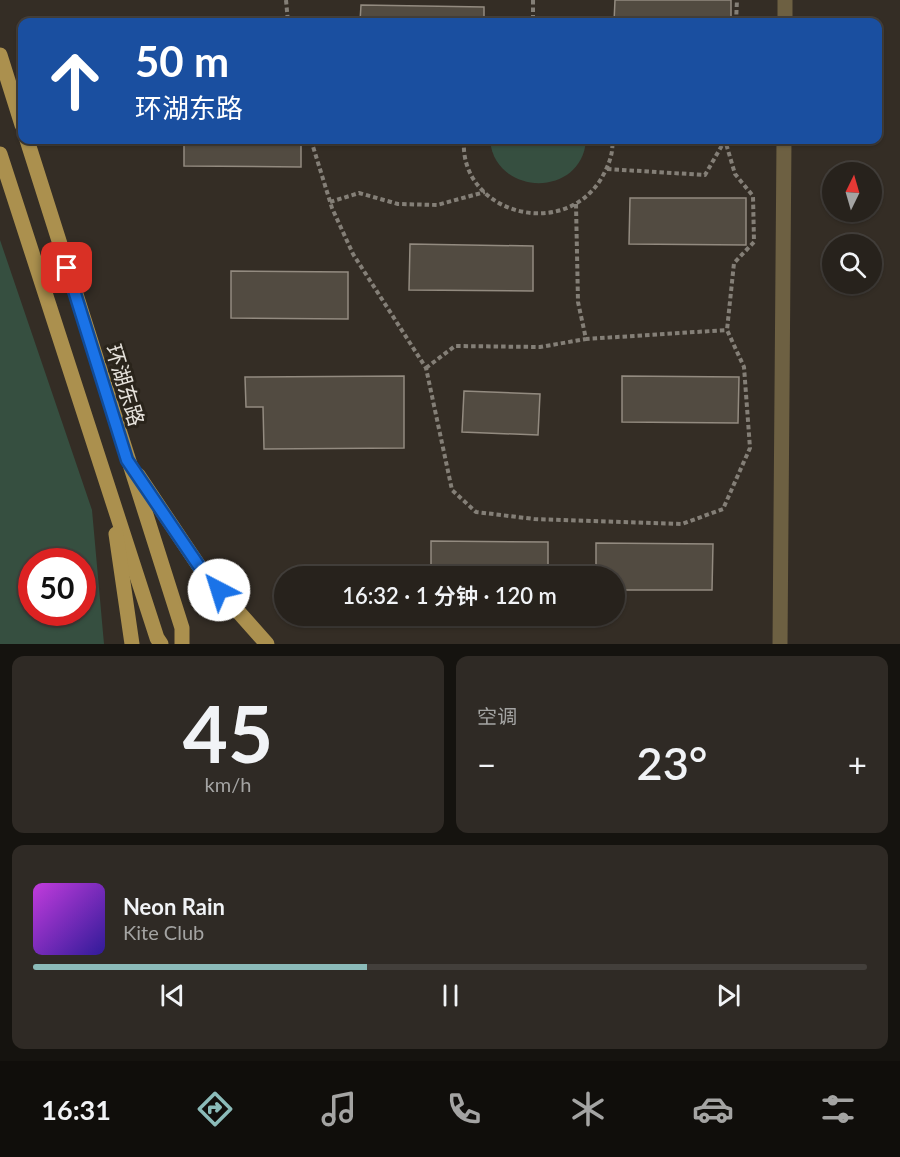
<!DOCTYPE html>
<html lang="zh">
<head>
<meta charset="utf-8">
<style>
	body { margin:0; font-family:Lato,"Noto Sans SC",sans-serif; background:#2f2a25; color:#f1f3f6; height:100vh; display:flex; flex-direction:column; font-size:22px; white-space:nowrap }
	* { box-sizing:border-box; margin:0 }
	p { font-size:20px; color:#a4a4a3 }
	.icon { flex:none; width:33px; height:33px; fill:none; stroke:currentColor; stroke-width:2; stroke-linecap:round; stroke-linejoin:round }
	.map { position:relative; height:644px; overflow:hidden }
	.panel { display:flex; flex-direction:column; gap:12px; padding:12px; background:#15130f; flex:1 }
	.panel>* { flex:none }
	.guide { position:absolute; left:18px; top:18px; width:864px; height:126px; border-radius:12px; box-shadow:0 2px 4px #0004,0 0 0 2px #433f3b; background:#1a4fa0; color:#fff; overflow:hidden }
	.needle { width:39px; rotate:5deg }
	.tools { position:absolute; left:822px; top:162px; display:grid; gap:12px }
	.tools a { display:grid; place-items:center; width:60px; height:60px; border-radius:50%; background:#27221c; box-shadow:0 2px 4px #0004,0 0 0 2px #433f3b; font-size:30px }
	.speed { position:absolute; left:18px; top:548px; display:flex; gap:12px; font-size:30px; font-weight:700; text-align:center }
	.speed>* { display:grid; place-content:center; width:78px; height:78px; border-radius:50%; background:#27221c; box-shadow:0 2px 4px #0004,0 0 0 2px #433f3b; line-height:1 }
	.speed .limit { border:9px solid #d22; background:#fff; color:#111 }
	.pin { position:absolute; display:grid; place-items:center; width:51px; height:51px; color:#fff; margin:-26px; border-radius:12px; box-shadow:0 3px 9px #0006 }
	.me { position:absolute; width:66px; margin:-33px; rotate:320deg; stroke-linejoin:round; filter:drop-shadow(0 0 4px #0008) }
	.turn { display:flex; align-items:center; gap:21px; height:126px; padding:0 18px; font-size:27px }
	.turn .icon { width:78px; height:78px; stroke-width:2.5 }
	.turn b { display:block; font-size:42px; line-height:51px }
	.big { font-size:45px; font-weight:600; line-height:1.1 }
	.panel .card { flex:1; display:flex; flex-direction:column; justify-content:center; gap:9px; min-width:0; padding:0 21px; border-radius:12px; background:#2f2a25 }
	.panel .dial { align-items:center; gap:0 }
	.dial b { font-size:78px; line-height:1 }
	.song { display:flex; align-items:center; gap:18px }
	.cover { width:72px; height:72px; border-radius:9px; background:linear-gradient(135deg,hsl(290 70% 55%),hsl(250 70% 35%)) }
	.played { height:6px; border-radius:3px; background:linear-gradient(90deg,#8bbbb9 40%,#433f3b 40%) }
	.keys { display:flex; justify-content:space-around; direction:ltr }
	.heat { display:flex; justify-content:space-between; align-items:center; font-size:33px; direction:ltr }
	.panel .tiles { flex:1; display:grid; gap:12px; grid-template-columns:1fr 1fr }
	.card:last-child { grid-column:span 2 }
	.trip { position:absolute; left:274px; top:566px; width:351px; height:60px; border-radius:30px; background:#27221c; box-shadow:0 2px 4px #0004,0 0 0 2px #433f3b; font-weight:600; line-height:60px; text-align:center }
	.menu { display:flex; height:96px; justify-content:space-around; align-items:center; background:#100e0b; color:#a4a4a3 }
	.menu .icon { width:42px; height:42px }
	.menu .current { color:#8bbbb9 }
	.menu b { font-size:27px; color:#f1f3f6 }
	.map>svg:first-child { display:block }
</style>
</head>
<body>
<div class="map">
<svg width="900" height="644" viewBox="0 0 900 644">
	<rect width="100%" height="100%" fill="#342d25"/>
	<g fill="#364f40" fill-rule="evenodd">
		<path d="M490 140H586C582 198 495 197 490 140Z"/>
		<path d="M0 240 92 510 104 644H0ZM32 561H82V612H32Z"/>
	</g>
	<g fill="#524b41" stroke="#938b80" stroke-width="1.5">
		<polygon points="615,0 731,0 731,22 614,22"/>
		<polygon points="361,5 484,7 484,22 360,22"/>
		<polygon points="184,140 301,140 301,167 184,166"/>
		<polygon points="630,198 746,198 746,245 629,244"/>
		<polygon points="410,244 533,246 533,291 409,290"/>
		<polygon points="231,271 348,272 348,319 231,318"/>
		<polygon points="404,376 404,448 264,449 263,407 246,407 245,377"/>
		<polygon points="622,376 739,377 738,423 622,422"/>
		<polygon points="464,391 540,394 538,435 462,432"/>
		<polygon points="431,541 548,542 548,576 431,576"/>
		<polygon points="596,543 713,544 712,590 615,590 615,576 596,576"/>
	</g>
	<g fill="none" stroke-linecap="round" stroke-linejoin="round">
		<g stroke="#847f77" stroke-width="4" stroke-dasharray="4.5 3" stroke-linecap="butt">
			<polyline points="286,0 288,22"/>
			<polyline points="533,0 533,22"/>
			<polyline points="736,22 737,0"/>
			<polyline points="311,140 332,208 353,254 426,368 452,490 476,512 534,519 682,524 723,509 750,448 744,367 727,330 734,263 754,242 753,196 735,174 725,140"/>
			<path d="M464 140C459 212 562 242 601 179 608 167 614 153 612 140"/>
			<polyline points="725,140 768,142"/>
			<polyline points="607,169 705,175 725,140"/>
			<polyline points="330,202 359,193 398,204 437,205 485,192"/>
			<polyline points="576,204 578,302 586,339 727,330"/>
			<polyline points="426,368 455,346 540,347 586,339"/>
		</g>
		<g stroke="#6d6042" stroke-width="15">
			<polyline points="785,22 785,0"/>
			<polyline points="780,644 784,140"/>
		</g>
		<g stroke="#ab904e" stroke-width="15">
			<polyline points="0,55 22,125"/>
			<polyline points="27,140 182,628 182,644"/>
			<polyline points="0,154 157,638 161,644"/>
			<polyline points="138,475 203,572 267,644"/>
			<polyline points="116,534 132,644"/>
		</g>
	</g>
	<g fill="none" stroke-linecap="round" stroke-linejoin="round">
		<g stroke="#114b97" stroke-width="15">
			<polyline id="route" points="67,268 127,460 203,572 219,590"/>
		</g>
		<use href="#route" stroke="#1a73e8" stroke-width="10"/>
	</g>
	<g text-anchor="middle" dominant-baseline="central" stroke-width="6" stroke-linejoin="round" paint-order="stroke">
		<g font-size="21" fill="#e7e3dd" stroke="#2a241b">
			<text transform="translate(126 385) rotate(73)">环湖东路</text>
		</g>
	</g>
</svg>
<div class="tools">
<a><svg class="needle" viewBox="-14 -14 28 28"><path d="M0-13l5 13h-10z" fill="#e53935"/><path d="M0 13l5-13h-10z" fill="#a4a4a3"/></svg></a>
<a><svg class="icon" aria-label="search" viewBox="0 0 24 24"><circle cx="10" cy="10" r="6"/><path d="M15 15l6 6"/></svg></a>
</div>
<div class="speed"><div class="limit">50</div></div>
<div class="pin" style="left:67px;top:268px;background:#d93025"><svg class="icon" aria-label="arrive" viewBox="0 0 24 24"><path d="M6 21V4h12l-3 4 3 4H6"/></svg></div>
<svg class="me" style="left:219px;top:590px" viewBox="-20 -20 40 40"><circle r="19" fill="#fff"/><path d="M0-13L10 11 0 6-10 11z" fill="#1a73e8"/></svg>
<div class="trip">16:32 · 1 分钟 · 120 m</div>
<div class="guide">
<div class="turn"><svg class="icon" aria-label="ahead" viewBox="0 0 24 24"><path d="M12 20V5M6 11l6-6 6 6"/></svg><div><b>50 m</b>环湖东路</div></div>
</div>
</div>
<section class="panel">
<div class="tiles">
<div class="card dial"><b>45</b><p>km/h</p></div>
<div class="card"><p>空调</p>
<div class="heat"><a>−</a><b class="big">23°</b><a>+</a></div>
</div>
<div class="card">
<div class="song"><i class="cover"></i><div><b>Neon Rain</b><p>Kite Club</p></div></div>
<div class="played"></div>
<div class="keys"><svg class="icon" aria-label="previous" viewBox="0 0 24 24"><path d="M18 5L8 12l10 7zM5 5v14"/></svg><svg class="icon" aria-label="pause" viewBox="0 0 24 24"><path d="M8 5v14M16 5v14"/></svg><svg class="icon" aria-label="next" viewBox="0 0 24 24"><path d="M6 5l10 7-10 7zM19 5v14"/></svg></div>
</div>
</div>
</section>
<nav class="menu">
<b>16:31</b>
<svg class="icon current" aria-label="directions" viewBox="0 0 24 24"><path d="M12 3l9 9-9 9-9-9zM9 14v-3h6M13 9l2 2-2 2"/></svg>
<svg class="icon" aria-label="music" viewBox="0 0 24 24"><path d="M9 18V5l10-2v13"/><circle cx="6" cy="18" r="3"/><circle cx="16" cy="16" r="3"/></svg>
<svg class="icon" aria-label="phone" viewBox="0 0 24 24"><path d="M5 4h4l2 5-3 2q2 4 5 5l2-3 5 2v4C11 20 4 13 5 4z"/></svg>
<svg class="icon" aria-label="climate" viewBox="0 0 24 24"><path d="M12 3v18M4 7l16 10M4 17L20 7"/></svg>
<svg class="icon" aria-label="car" viewBox="0 0 24 24"><path d="M5 17H2v-5l4-1 3-4h7l3 4 3 1v5h-3M9 17h6M6 11h13"/><circle cx="7" cy="17" r="2"/><circle cx="17" cy="17" r="2"/></svg>
<svg class="icon" aria-label="filters" viewBox="0 0 24 24"><path d="M4 7h16M4 17h16"/><circle cx="9" cy="7" r="2"/><circle cx="15" cy="17" r="2"/></svg>
</nav>
</body>
</html>
